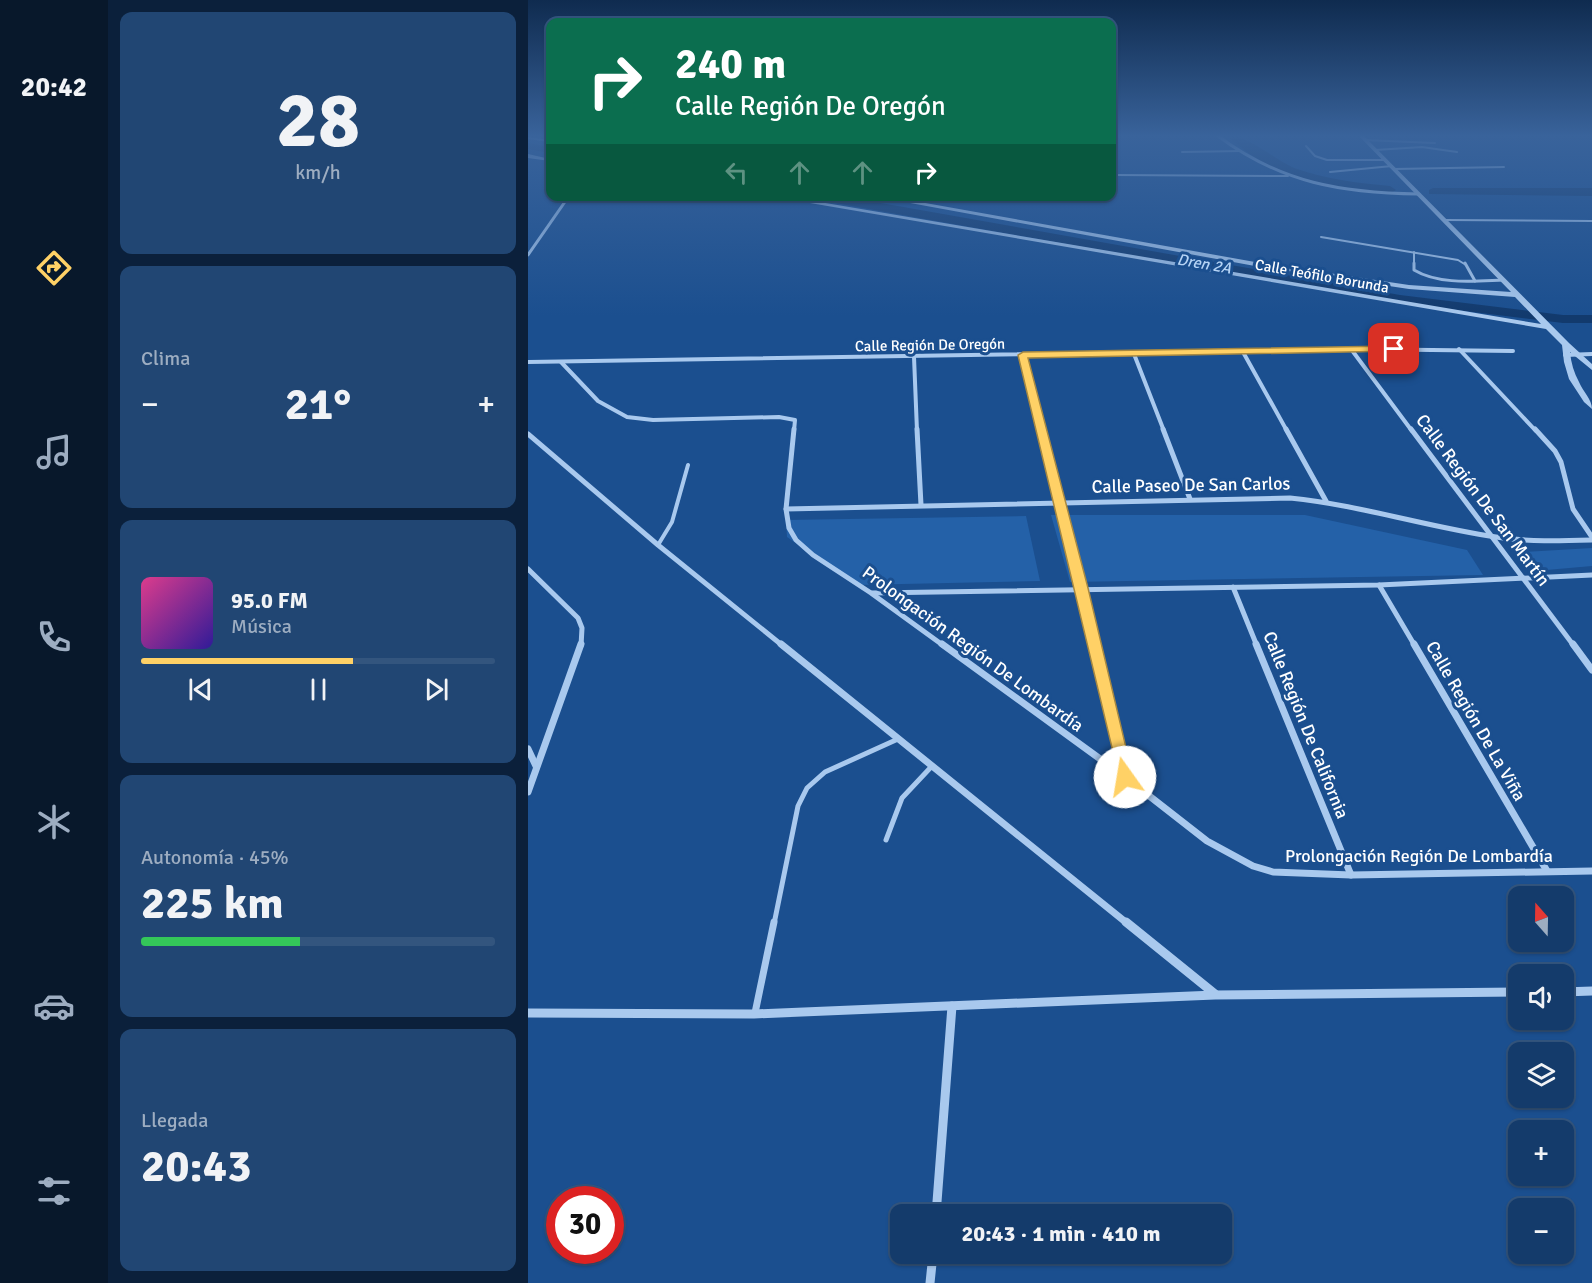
<!DOCTYPE html>
<html lang="es">
<head>
<meta charset="utf-8">
<style>
	body { margin:0; font-family:Signika,sans-serif; background:#214673; color:#f1f3f6; height:100vh; display:flex; flex-direction:column; font-size:22px; white-space:nowrap }
	* { box-sizing:border-box; margin:0 }
	p { font-size:20px; color:#9dadc1 }
	.icon { flex:none; width:33px; height:33px; fill:none; stroke:currentColor; stroke-width:2; stroke-linecap:round; stroke-linejoin:round }
	.map { position:relative; flex:1; overflow:hidden }
	.side { display:flex; flex-direction:column; gap:12px; padding:12px; background:#0b203b; width:420px }
	.side>* { flex:none }
	.guide { position:absolute; left:18px; top:18px; width:570px; height:183px; border-radius:12px; box-shadow:0 2px 4px #0004,0 0 0 2px #33557e; background:#0b6e4f; color:#fff; overflow:hidden }
	.needle { width:39px; rotate:340deg }
	.tools { position:absolute; left:980px; top:886px; display:grid; gap:12px }
	.tools a { display:grid; place-items:center; width:66px; height:66px; border-radius:12px; background:#143b6b; box-shadow:0 2px 4px #0004,0 0 0 2px #33557e; font-size:30px }
	.speed { position:absolute; left:18px; top:1186px; display:flex; gap:12px; font-size:30px; font-weight:700; text-align:center }
	.speed>* { display:grid; place-content:center; width:78px; height:78px; border-radius:50%; background:#143b6b; box-shadow:0 2px 4px #0004,0 0 0 2px #33557e; line-height:1 }
	.speed .limit { border:9px solid #d22; background:#fff; color:#111 }
	.pin { position:absolute; display:grid; place-items:center; width:51px; height:51px; color:#fff; margin:-26px; border-radius:12px; box-shadow:0 3px 9px #0006 }
	.me { position:absolute; width:66px; margin:-33px; rotate:347deg; stroke-linejoin:round; filter:drop-shadow(0 0 4px #0008) }
	.turn { display:flex; align-items:center; gap:21px; height:126px; padding:0 30px; font-size:27px }
	.turn .icon { width:78px; height:78px; stroke-width:2.5 }
	.turn b { display:block; font-size:42px; line-height:51px }
	.lanes { display:flex; align-items:center; height:57px; padding:0 30px; background:#0003; justify-content:center; gap:30px; direction:ltr }
	.lanes .off { opacity:.35 }
	.big { font-size:45px; font-weight:800; line-height:1.1 }
	.side .card { flex:1; display:flex; flex-direction:column; justify-content:center; gap:9px; min-width:0; padding:0 21px; border-radius:12px; background:#214673 }
	.side .dial { align-items:center; gap:0 }
	.dial b { font-size:78px; line-height:1 }
	.song { display:flex; align-items:center; gap:18px }
	.cover { width:72px; height:72px; border-radius:9px; background:linear-gradient(135deg,hsl(330 70% 55%),hsl(250 70% 35%)) }
	.played { height:6px; border-radius:3px; background:linear-gradient(90deg,#ffd166 60%,#33557e 60%) }
	.keys { display:flex; justify-content:space-around; direction:ltr }
	.heat { display:flex; justify-content:space-between; align-items:center; font-size:33px; direction:ltr }
	.charge { height:9px; border-radius:4px; background:linear-gradient(90deg,#34c759 45%,#33557e 0) }
	.trip { position:absolute; left:362px; top:1204px; width:342px; height:60px; border-radius:12px; background:#143b6b; box-shadow:0 2px 4px #0004,0 0 0 2px #33557e; font-weight:800; line-height:60px; text-align:center }
	main { display:flex; flex:1; min-height:0 }
	.tab-bar { display:flex; flex-direction:column; width:108px; justify-content:space-around; align-items:center; background:#08182b; color:#9dadc1 }
	.tab-bar .icon { width:42px; height:42px }
	.tab-bar .current { color:#ffd166 }
	.tab-bar b { font-size:27px; color:#f1f3f6 }
	.map>svg:first-child { display:block }
</style>
</head>
<body>
<main>
<nav class="tab-bar">
<b>20:42</b>
<svg class="icon current" aria-label="directions" viewBox="0 0 24 24"><path d="M12 3l9 9-9 9-9-9zM9 14v-3h6M13 9l2 2-2 2"/></svg>
<svg class="icon" aria-label="music" viewBox="0 0 24 24"><path d="M9 18V5l10-2v13"/><circle cx="6" cy="18" r="3"/><circle cx="16" cy="16" r="3"/></svg>
<svg class="icon" aria-label="phone" viewBox="0 0 24 24"><path d="M5 4h4l2 5-3 2q2 4 5 5l2-3 5 2v4C11 20 4 13 5 4z"/></svg>
<svg class="icon" aria-label="climate" viewBox="0 0 24 24"><path d="M12 3v18M4 7l16 10M4 17L20 7"/></svg>
<svg class="icon" aria-label="car" viewBox="0 0 24 24"><path d="M5 17H2v-5l4-1 3-4h7l3 4 3 1v5h-3M9 17h6M6 11h13"/><circle cx="7" cy="17" r="2"/><circle cx="17" cy="17" r="2"/></svg>
<svg class="icon" aria-label="filters" viewBox="0 0 24 24"><path d="M4 7h16M4 17h16"/><circle cx="9" cy="7" r="2"/><circle cx="15" cy="17" r="2"/></svg>
</nav>
<section class="side">
<div class="card dial"><b>28</b><p>km/h</p></div>
<div class="card"><p>Clima</p>
<div class="heat"><a>−</a><b class="big">21°</b><a>+</a></div>
</div>
<div class="card">
<div class="song"><i class="cover"></i><div><b>95.0 FM</b><p>Música</p></div></div>
<div class="played"></div>
<div class="keys"><svg class="icon" aria-label="previous" viewBox="0 0 24 24"><path d="M18 5L8 12l10 7zM5 5v14"/></svg><svg class="icon" aria-label="pause" viewBox="0 0 24 24"><path d="M8 5v14M16 5v14"/></svg><svg class="icon" aria-label="next" viewBox="0 0 24 24"><path d="M6 5l10 7-10 7zM19 5v14"/></svg></div>
</div>
<div class="card"><p>Autonomía · 45%</p><b class="big">225 km</b><div class="charge"></div></div>
<div class="card"><p>Llegada</p><b class="big">20:43</b></div>
</section>
<div class="map">
<svg width="1064" height="1283" viewBox="0 0 1064 1283">
	<rect width="100%" height="100%" fill="#1b4f8f"/>
	<g fill="#2461a8">
		<polygon points="523,515 777,515 939,550 955,575 542,582"/>
		<polygon points="498,516 512,581 328,585 259,537 258,520"/>
		<polygon points="1064,548 1064,566 1007,571 994,552"/>
	</g>
	<g fill="none" stroke-linecap="round" stroke-linejoin="round">
		<g fill="#123a6d" fill-rule="evenodd">
			<path d="M701 136C722 136 745 159 766 168 797 179 829 183 862 186L868 190C861 196 846 192 837 191 790 185 734 172 701 136Z"/>
			<polygon points="0,143 22,147 22,153 0,149"/>
			<polygon points="905,188 1064,188 1064,196 901,194 901,190"/>
			<polygon points="284,196 313,196 872,295 1035,315 1064,315 1064,323 1035,323 872,303 290,200"/>
		</g>
		<g stroke="#a9c9ee" stroke-width="2">
			<polyline points="837,140 907,143"/>
			<polyline points="778,146 787,156 799,160 857,160"/>
			<polyline points="847,150 894,147 929,152"/>
			<polyline points="654,152 712,151"/>
			<polyline points="866,169 976,167"/>
			<polyline points="802,172 864,166"/>
			<polyline points="587,175 760,176"/>
			<polyline points="917,220 1064,221"/>
			<polyline points="793,237 930,260 938,265"/>
			<polyline points="886,252 886,265"/>
		</g>
		<g stroke="#a9c9ee" stroke-width="3">
			<path d="M886 263V270C911 285 947 281 975 280"/>
			<polyline points="937,263 947,281"/>
		</g>
		<polyline stroke="#a9c9ee" stroke-width="4" points="130,545 144,522 160,465"/>
		<g stroke="#a9c9ee" stroke-width="5">
			<polyline points="358,840 374,798 404,766"/>
			<polyline points="246,924 270,806 279,788 297,772 370,739"/>
		</g>
		<polyline stroke="#a9c9ee" stroke-width="7" points="227,1013 246,922"/>
		<g stroke="#a9c9ee" stroke-width="3">
			<path d="M690 136C753 183 814 193 891 194"/>
			<polyline points="0,255 41,196"/>
		</g>
		<g stroke="#a9c9ee" stroke-width="4">
			<polyline points="823,349 884,431"/>
			<polyline points="931,349 1008,431"/>
			<polyline points="715,352 759,431"/>
			<polyline points="606,354 636,431"/>
			<polyline points="495,355 514,431"/>
			<polyline points="1037,355 1064,354"/>
			<polyline points="386,357 389,431"/>
			<polyline points="0,362 823,349 985,351"/>
			<polyline points="33,362 70,401 99,417 125,420 251,417 267,420 266,431"/>
		</g>
		<g stroke="#a9c9ee" stroke-width="5">
			<polyline points="266,429 258,509 261,528 268,540 285,555 343,593 416,646"/>
			<polyline points="389,429 393,505"/>
			<polyline points="514,429 567,646"/>
			<polyline points="635,429 662,499"/>
			<polyline points="758,429 798,501"/>
			<polyline points="883,429 1046,646"/>
			<polyline points="1007,429 1027,451 1033,462 1045,509 1064,537"/>
			<polyline points="0,434 130,545 255,646"/>
			<path d="M258 509 762 498C832 505 899 527 968 537 1000 542 1032 541 1064 540"/>
			<polyline points="0,569 50,618 54,628 53,646"/>
			<polyline points="851,585 887,646"/>
			<polyline points="705,587 729,646"/>
			<polyline points="344,593 851,585 1064,575"/>
		</g>
		<g stroke="#a9c9ee" stroke-width="7">
			<polyline points="253,644 600,924"/>
			<polyline points="414,644 597,777 679,841 725,866 745,872 823,875 1064,871"/>
			<polyline points="567,644 597,777"/>
			<polyline points="728,644 823,875"/>
			<polyline points="886,644 1019,871"/>
			<polyline points="1045,644 1064,670"/>
			<polyline points="0,749 8,766"/>
			<polyline points="0,792 53,644"/>
		</g>
		<g stroke="#a9c9ee" stroke-width="9">
			<polyline points="598,922 687,994"/>
			<polyline points="1035,992 1064,991"/>
			<polyline points="0,1013 226,1014 687,995 990,992"/>
			<polyline points="408,1215 424,1006"/>
			<polyline points="402,1283 405,1254"/>
		</g>
		<g fill="#a9c9ee" fill-rule="evenodd">
			<path d="M831 136H836L1041 343 1064 364V370L1042 352C1043 363 1046 373 1051 382 1055 392 1064 399 1064 409L1056 402 1041 379 1036 362 1034 345 1018 329 241 196H256L1013 324 987 297 881 289 727 266 344 196H358L727 262 881 285 983 292Z"/>
			<polygon points="0,137 22,140 22,142 0,139"/>
			<polygon points="0,154 22,159 22,161 0,158"/>
		</g>
	</g>
	<linearGradient id="sky" x2="0" y2="1"><stop stop-color="#0f2b4f"/><stop offset="0.43" stop-color="#39639b"/><stop offset="1" stop-color="#39639b" stop-opacity="0"/></linearGradient>
	<rect width="1064" height="316" fill="url(#sky)"/>
	<polygon fill="#ffd166" stroke="#a68842" stroke-width="1.5" points="866,346 869,347 869,351 500,358 560,588 605,777 603,781 597,783 592,781 490,355 495,352"/>
	<g text-anchor="middle" dominant-baseline="central" stroke-width="6" stroke-linejoin="round" paint-order="stroke">
		<g font-size="15" fill="#fff" stroke="#1b4f8f">
			<text transform="translate(794 276) rotate(10)">Calle Teófilo Borunda</text>
			<text transform="translate(402 345) rotate(-1)">Calle Región De Oregón</text>
		</g>
		<g font-size="16" font-style="italic" fill="#b5d3f5" stroke="#1b4f8f">
			<text transform="translate(676 264) rotate(10)">Dren 2A</text>
		</g>
		<g font-size="18" fill="#fff" stroke="#1b4f8f">
			<text transform="translate(663 485) rotate(-1)">Calle Paseo De San Carlos</text>
			<text transform="translate(955 500) rotate(53)">Calle Región De San Martín</text>
			<text transform="translate(445 649) rotate(36)">Prolongación Región De Lombardía</text>
			<text transform="translate(948 721) rotate(60)">Calle Región De La Viña</text>
			<text transform="translate(778 725) rotate(68)">Calle Región De California</text>
			<text x="891" y="856">Prolongación Región De Lombardía</text>
		</g>
	</g>
</svg>
<div class="tools">
<a><svg class="needle" viewBox="-14 -14 28 28"><path d="M0-13l5 13h-10z" fill="#e53935"/><path d="M0 13l5-13h-10z" fill="#9dadc1"/></svg></a>
<a><svg class="icon" aria-label="sound" viewBox="0 0 24 24"><path d="M4 9h4l5-4v14l-5-4H4zM17 9q2 3 0 6"/></svg></a>
<a><svg class="icon" aria-label="layers" viewBox="0 0 24 24"><path d="M12 4l9 5-9 5-9-5zM3 14l9 5 9-5"/></svg></a>
<a>+</a>
<a>−</a>
</div>
<div class="speed"><div class="limit">30</div></div>
<div class="pin" style="left:866px;top:349px;background:#d93025"><svg class="icon" aria-label="arrive" viewBox="0 0 24 24"><path d="M6 21V4h12l-3 4 3 4H6"/></svg></div>
<svg class="me" style="left:597px;top:777px" viewBox="-20 -20 40 40"><circle r="19" fill="#fff"/><path d="M0-13L10 11 0 6-10 11z" fill="#ffd166"/></svg>
<div class="trip">20:43 · 1 min · 410 m</div>
<div class="guide">
<div class="turn"><svg class="icon" aria-label="right" viewBox="0 0 24 24"><path d="M7 20v-9h11M14 6l5 5-5 5"/></svg><div><b>240 m</b>Calle Región De Oregón</div></div>
<div class="lanes"><svg class="icon off" aria-label="left" viewBox="0 0 24 24"><path d="M17 20v-9H6M10 6l-5 5 5 5"/></svg><svg class="icon off" aria-label="ahead" viewBox="0 0 24 24"><path d="M12 20V5M6 11l6-6 6 6"/></svg><svg class="icon off" aria-label="ahead" viewBox="0 0 24 24"><path d="M12 20V5M6 11l6-6 6 6"/></svg><svg class="icon" aria-label="right" viewBox="0 0 24 24"><path d="M7 20v-9h11M14 6l5 5-5 5"/></svg></div>
</div>
</div>
</main>
</body>
</html>
